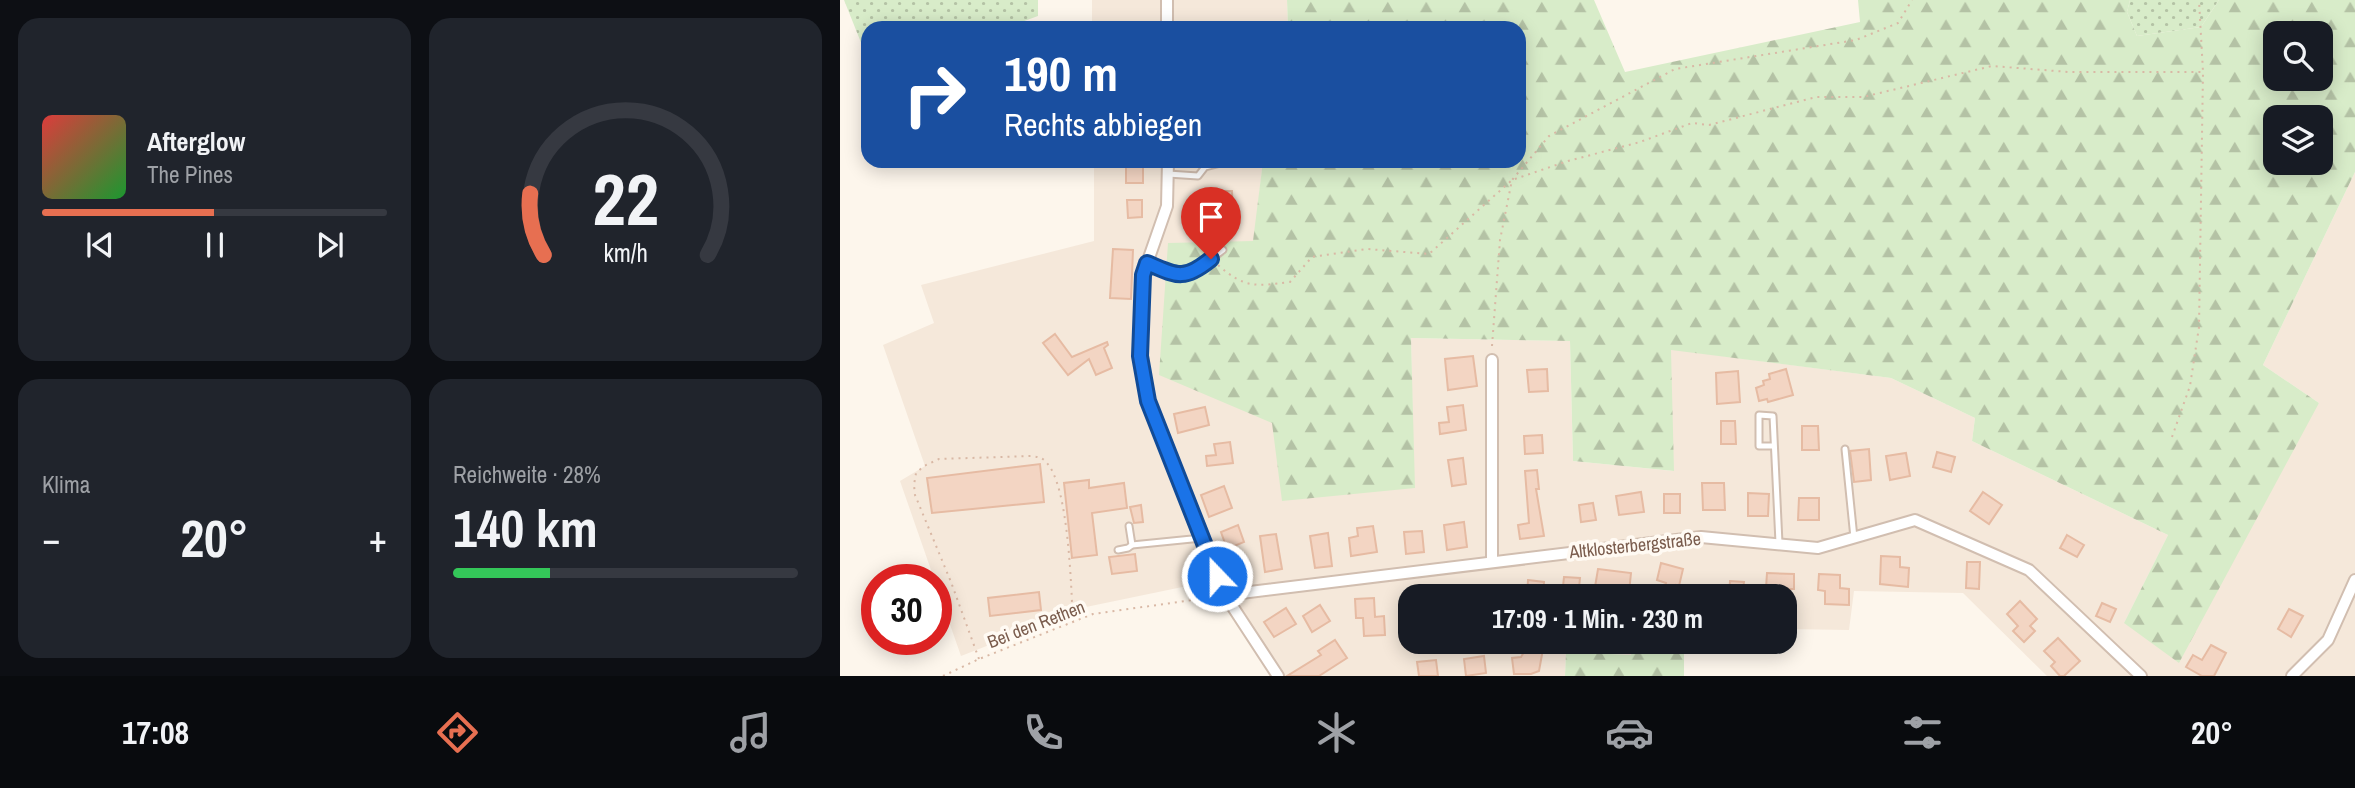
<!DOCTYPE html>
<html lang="de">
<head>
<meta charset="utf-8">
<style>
	body { margin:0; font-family:"Archivo Narrow",sans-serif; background:#20242c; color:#f1f3f6; height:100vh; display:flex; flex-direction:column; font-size:26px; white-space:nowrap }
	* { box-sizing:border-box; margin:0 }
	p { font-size:23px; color:#9ea1a6 }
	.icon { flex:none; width:38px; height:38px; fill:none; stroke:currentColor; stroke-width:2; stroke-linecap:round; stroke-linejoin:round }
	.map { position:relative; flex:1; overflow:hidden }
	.sheet { display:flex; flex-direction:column; gap:18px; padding:18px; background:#0d0f14; width:840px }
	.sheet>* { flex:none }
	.hud { position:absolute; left:21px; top:21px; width:665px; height:147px; border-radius:21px; box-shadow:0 4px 18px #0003; background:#1a4fa0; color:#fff; overflow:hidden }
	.buttons { position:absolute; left:1423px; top:21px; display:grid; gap:14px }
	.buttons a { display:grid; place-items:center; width:70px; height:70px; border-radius:14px; background:#171b24; box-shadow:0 4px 18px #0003; font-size:35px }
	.speed { position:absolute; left:21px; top:564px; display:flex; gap:14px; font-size:35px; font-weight:700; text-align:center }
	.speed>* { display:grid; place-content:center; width:91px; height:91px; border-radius:50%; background:#171b24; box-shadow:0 4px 18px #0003; line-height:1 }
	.speed .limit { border:10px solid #d22; background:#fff; color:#111 }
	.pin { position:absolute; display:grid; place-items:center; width:60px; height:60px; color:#fff; margin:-72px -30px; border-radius:50% 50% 50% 0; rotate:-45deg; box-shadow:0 0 7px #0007 }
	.pin .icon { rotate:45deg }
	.me { position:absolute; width:77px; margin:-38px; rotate:338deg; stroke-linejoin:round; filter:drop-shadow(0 0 5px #0008) }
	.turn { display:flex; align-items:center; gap:24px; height:147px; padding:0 28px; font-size:32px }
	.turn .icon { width:91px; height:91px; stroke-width:2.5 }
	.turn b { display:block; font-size:49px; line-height:60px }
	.big { font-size:52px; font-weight:700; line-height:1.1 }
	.sheet .card { flex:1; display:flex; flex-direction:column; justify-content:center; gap:10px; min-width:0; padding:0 24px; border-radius:21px; background:#20242c }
	.sheet .dial { align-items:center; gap:0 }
	.dial svg { height:182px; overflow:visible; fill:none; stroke:#363941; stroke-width:7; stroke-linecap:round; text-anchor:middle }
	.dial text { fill:#f1f3f6; stroke:none }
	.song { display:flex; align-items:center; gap:21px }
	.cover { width:84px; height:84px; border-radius:10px; background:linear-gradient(135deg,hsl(0 70% 55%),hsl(130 70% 35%)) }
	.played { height:7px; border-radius:4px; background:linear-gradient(90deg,#e76f51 50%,#363941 50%) }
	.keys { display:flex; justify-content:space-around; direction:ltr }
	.heat { display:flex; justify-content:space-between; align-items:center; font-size:38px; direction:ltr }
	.charge { height:10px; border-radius:5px; background:linear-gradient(90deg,#34c759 28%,#363941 0) }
	.sheet .tiles { flex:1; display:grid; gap:18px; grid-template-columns:repeat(2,1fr) }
	.trip { position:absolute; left:558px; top:584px; width:399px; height:70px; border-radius:21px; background:#171b24; box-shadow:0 4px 18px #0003; font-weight:700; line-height:70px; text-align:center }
	.menu { display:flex; height:112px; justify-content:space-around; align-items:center; background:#090b0e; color:#9ea1a6 }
	.menu .icon { width:49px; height:49px }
	.menu .current { color:#e76f51 }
	.menu b { font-size:32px; color:#f1f3f6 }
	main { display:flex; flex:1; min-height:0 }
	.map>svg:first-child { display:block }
</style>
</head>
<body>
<main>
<section class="sheet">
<div class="tiles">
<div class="card">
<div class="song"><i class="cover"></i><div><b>Afterglow</b><p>The Pines</p></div></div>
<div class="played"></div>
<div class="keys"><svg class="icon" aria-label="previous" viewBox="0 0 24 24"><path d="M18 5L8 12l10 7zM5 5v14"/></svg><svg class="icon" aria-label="pause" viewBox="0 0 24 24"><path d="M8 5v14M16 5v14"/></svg><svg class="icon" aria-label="next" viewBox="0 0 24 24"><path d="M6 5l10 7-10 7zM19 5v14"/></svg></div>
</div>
<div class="card dial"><svg viewBox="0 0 100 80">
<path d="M14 69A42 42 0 1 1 86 69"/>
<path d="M14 69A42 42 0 0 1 8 42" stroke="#e76f51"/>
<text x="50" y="56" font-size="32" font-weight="700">22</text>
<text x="50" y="72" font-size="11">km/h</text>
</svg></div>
<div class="card"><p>Klima</p>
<div class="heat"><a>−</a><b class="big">20°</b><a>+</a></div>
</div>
<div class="card"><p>Reichweite · 28%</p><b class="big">140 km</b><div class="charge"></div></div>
</div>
</section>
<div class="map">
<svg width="1515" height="676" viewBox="0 0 1515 676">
	<defs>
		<pattern id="grass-dots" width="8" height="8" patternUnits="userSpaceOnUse" patternTransform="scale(1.75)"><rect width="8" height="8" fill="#d8ecc9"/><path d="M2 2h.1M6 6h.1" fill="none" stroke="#b4c2a5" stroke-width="1.8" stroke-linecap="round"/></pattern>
		<pattern id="forest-firs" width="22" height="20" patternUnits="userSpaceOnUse" patternTransform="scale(1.75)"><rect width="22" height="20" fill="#d8ecc9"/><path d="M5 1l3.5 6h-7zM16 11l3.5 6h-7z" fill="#b4c2a5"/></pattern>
	</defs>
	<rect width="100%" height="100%" fill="#fdf6ec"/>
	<g fill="#f5e8da">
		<polygon points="252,0 447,0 448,28 252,28"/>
		<polygon points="254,161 423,161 414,242 432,423 574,488 571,338 730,341 733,461 833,471 830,349 1051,378 1135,418 1132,441 1328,535 1284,623 1479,403 1423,365 1515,172 1515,676 1207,676 1123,593 1014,591 1009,630 945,629 945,597 570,597 570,642 793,642 791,655 726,652 725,676 441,676 381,579 246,607 121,656 60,481 85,466 43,345 94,323 81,285 254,241"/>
	</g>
	<g fill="url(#grass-dots)">
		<polygon points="4,0 198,0 198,16 165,28 28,28 28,60"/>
		<polygon points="1290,0 1379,0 1361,27 1297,36 1287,12"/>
	</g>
	<g fill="url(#forest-firs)" fill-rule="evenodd">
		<path d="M447 0H754L785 72 1020 22 1018 0H1290L1287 12 1297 36 1361 27 1379 0H1515V172L1423 365 1479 403 1339 663 1284 623 1328 535 1132 441 1135 418 1051 378 831 350 834 471 733 461 730 341 571 338 575 488 442 501 432 423 319 375 328 243 413 241 423 161H679V28H448ZM1435 33H1480V79H1435ZM1435 117H1480V163H1435Z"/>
		<polygon points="793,642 844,642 844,676 725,676 726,652 791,655"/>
	</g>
	<g fill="#f3d5c3" stroke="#e6bba3" stroke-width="2">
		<rect x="286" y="161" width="17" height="22"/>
		<polygon points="378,191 392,191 393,221 366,221 366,204 379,204"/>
		<polygon points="287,200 302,200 302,217 288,218"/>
		<polygon points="273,249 293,250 291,299 270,298"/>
		<polygon points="215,334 232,357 267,342 268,345 264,348 272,368 256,375 249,359 228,375 203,343"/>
		<polygon points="633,356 637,386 608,390 605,359"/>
		<polygon points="707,369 708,391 689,392 687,370"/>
		<polygon points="946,369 953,395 928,402 927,399 919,401 916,388 924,385 923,381 930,379 929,374"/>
		<polygon points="898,371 900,402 877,404 876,373"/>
		<polygon points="623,405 626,430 600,434 599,423 609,422 607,407"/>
		<polygon points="365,407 369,425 338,433 334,414"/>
		<polygon points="881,421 895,421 896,444 881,444"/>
		<polygon points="962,426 978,426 979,450 962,450"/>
		<polygon points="702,435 703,453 685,454 684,436"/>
		<polygon points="390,442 393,463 367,466 366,456 376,455 374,444"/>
		<polygon points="1029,449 1031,480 1014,482 1010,451"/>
		<polygon points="1097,452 1115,457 1111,472 1093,467"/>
		<polygon points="1066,453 1070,476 1050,480 1046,456"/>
		<polygon points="623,458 626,484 612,486 608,460"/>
		<polygon points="200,464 204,502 92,513 87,478"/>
		<polygon points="697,470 699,489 696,489 704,536 680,539 678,525 689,523 685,471"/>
		<polygon points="249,480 249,488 284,483 287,508 252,513 257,555 232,558 224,483"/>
		<polygon points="862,483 884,483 885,510 863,510"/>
		<polygon points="384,486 392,508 369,517 361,495"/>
		<polygon points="801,492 804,512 779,515 776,496"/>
		<polygon points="1143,492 1162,505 1149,524 1130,511"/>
		<polygon points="908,493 929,494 928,516 908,516"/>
		<rect x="824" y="494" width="16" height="19"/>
		<polygon points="959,498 979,498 979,520 958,520"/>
		<polygon points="753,503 756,520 741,522 739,505"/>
		<polygon points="301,505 303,522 294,523 290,507"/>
		<polygon points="624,522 627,547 607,550 604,525"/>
		<polygon points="398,525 404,542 387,549 381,532"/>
		<polygon points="533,526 537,552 511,556 509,538 518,536 517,528"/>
		<polygon points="582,531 584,552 566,554 564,532"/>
		<polygon points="488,533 492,566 475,568 470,536"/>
		<polygon points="436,534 442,569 425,572 420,536"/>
		<polygon points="1227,535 1244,545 1237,557 1220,548"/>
		<polygon points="295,554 297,571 272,574 269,557"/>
		<polygon points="1041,556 1060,557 1060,567 1069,568 1068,587 1040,584"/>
		<polygon points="1127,562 1140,562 1139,589 1126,588"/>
		<polygon points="821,563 843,569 839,586 836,585 833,596 824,593 826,583 817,580"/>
		<polygon points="758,569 791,573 789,592 755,587"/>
		<polygon points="927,573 954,574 954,589 941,589 941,597 932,597 932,588 926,588"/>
		<polygon points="979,574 1000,575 1000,588 1009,589 1009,605 985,604 985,591 978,590"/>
		<polygon points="724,577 740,578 738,597 722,596"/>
		<polygon points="688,580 704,582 703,597 687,597"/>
		<polygon points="890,581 904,582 902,597 889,597"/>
		<polygon points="199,592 201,610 150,616 148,598"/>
		<polygon points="534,598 535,617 544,616 545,635 524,636 523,618 516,618 515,599"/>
		<polygon points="1180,601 1197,619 1190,626 1195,631 1184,642 1173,631 1178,626 1167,614"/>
		<polygon points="1262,603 1276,609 1270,622 1256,616"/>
		<polygon points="480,605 490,621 472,632 463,616"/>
		<polygon points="446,608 456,624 434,637 424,622"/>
		<polygon points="1449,609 1463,616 1451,637 1438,629"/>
		<polygon points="1218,638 1240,661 1224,676 1220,676 1211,666 1215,662 1204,651"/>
		<polygon points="495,640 507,658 479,676 447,676 481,655 478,651"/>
		<polygon points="1371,645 1386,653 1374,676 1362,676 1346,667 1353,655 1362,660"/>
		<polygon points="687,647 703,649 699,671 691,674 674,674 672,658 681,657"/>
		<polygon points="644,656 646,673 626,676 624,659"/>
		<polygon points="596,660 598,676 579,676 577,662"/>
	</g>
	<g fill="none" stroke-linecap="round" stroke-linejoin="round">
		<g stroke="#d1beb0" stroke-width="9">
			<g id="lane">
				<polyline points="328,174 358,176 365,167 389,161"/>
				<path d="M307 263C347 281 349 276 383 250"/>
				<polyline points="934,446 919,446 919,415 933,416 939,543"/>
				<polyline points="1005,449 1014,538"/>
				<polyline points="289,526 292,545 362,538"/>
				<polyline points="278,550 288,548 292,545"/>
			</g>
		</g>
		<g stroke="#d1beb0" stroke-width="14">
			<g id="street">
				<polyline points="327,0 327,28"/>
				<polyline points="328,161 327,206 303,275 300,356 308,401 385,595 438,676"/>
				<polyline points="652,562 652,360"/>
				<polyline points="385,595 861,537 978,548 1075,520 1189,570 1301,676"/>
				<polyline points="1452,676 1488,640 1515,580"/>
			</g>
		</g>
		<g stroke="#d9b8a5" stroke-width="2" stroke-dasharray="2 5" stroke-linecap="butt">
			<path d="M378 265C405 289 416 286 450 282L472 257 527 249 589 254 672 180 728 161 800 142 852 123 869 125 976 97H1023L1152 66 1229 72H1363"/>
			<polyline points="652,346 660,240 672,180 709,136 835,69 1016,40 1058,23 1072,0"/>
			<polyline points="1332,437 1350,386 1359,327 1363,72 1359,0"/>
			<path d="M139 659 111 582 75 495 74 485 76 473 84 466 99 459 191 456C197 457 202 457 206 462 229 485 231 588 233 622"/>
			<polyline points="103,676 139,659 253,614 374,597"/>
		</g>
		<use href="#lane" stroke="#fff" stroke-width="5"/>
		<use href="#street" stroke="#fff" stroke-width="10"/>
	</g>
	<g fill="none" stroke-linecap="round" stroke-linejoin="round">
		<g stroke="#114b97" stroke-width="18">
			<path id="route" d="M371 259C344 281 337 276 307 263L303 275 300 356 308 401 377 576"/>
		</g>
		<use href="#route" stroke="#1a73e8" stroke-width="12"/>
	</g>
	<g text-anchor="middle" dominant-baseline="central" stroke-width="7" stroke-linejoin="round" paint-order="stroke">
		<g font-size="18" fill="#7a5c4d" stroke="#fffaf3">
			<text transform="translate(795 545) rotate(-6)">Altklosterbergstraße</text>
			<text transform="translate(196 624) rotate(-21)">Bei den Rethen</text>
		</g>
	</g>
</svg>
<div class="buttons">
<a><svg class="icon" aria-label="search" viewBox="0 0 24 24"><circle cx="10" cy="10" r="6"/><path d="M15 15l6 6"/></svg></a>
<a><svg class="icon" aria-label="layers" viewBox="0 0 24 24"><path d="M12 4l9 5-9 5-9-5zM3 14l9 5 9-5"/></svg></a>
</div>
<div class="speed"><div class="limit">30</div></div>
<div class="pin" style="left:371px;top:259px;background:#d93025"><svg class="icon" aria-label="arrive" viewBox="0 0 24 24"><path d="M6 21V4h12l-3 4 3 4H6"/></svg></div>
<svg class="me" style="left:377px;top:576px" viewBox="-20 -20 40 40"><circle r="17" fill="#1a73e8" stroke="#fff" stroke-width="3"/><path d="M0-11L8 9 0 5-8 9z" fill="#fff"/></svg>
<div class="trip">17:09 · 1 Min. · 230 m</div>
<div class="hud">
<div class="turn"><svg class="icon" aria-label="right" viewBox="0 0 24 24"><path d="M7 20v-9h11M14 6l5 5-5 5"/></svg><div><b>190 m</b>Rechts abbiegen</div></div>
</div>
</div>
</main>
<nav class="menu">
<b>17:08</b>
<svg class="icon current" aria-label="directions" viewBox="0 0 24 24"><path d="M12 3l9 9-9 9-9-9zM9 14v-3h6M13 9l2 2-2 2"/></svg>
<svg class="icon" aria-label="music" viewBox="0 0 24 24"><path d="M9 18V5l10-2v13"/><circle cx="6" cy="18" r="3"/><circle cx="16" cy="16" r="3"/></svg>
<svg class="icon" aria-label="phone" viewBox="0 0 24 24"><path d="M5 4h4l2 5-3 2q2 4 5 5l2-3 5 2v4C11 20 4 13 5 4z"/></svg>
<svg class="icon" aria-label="climate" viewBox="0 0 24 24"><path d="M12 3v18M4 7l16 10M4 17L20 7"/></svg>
<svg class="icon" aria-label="car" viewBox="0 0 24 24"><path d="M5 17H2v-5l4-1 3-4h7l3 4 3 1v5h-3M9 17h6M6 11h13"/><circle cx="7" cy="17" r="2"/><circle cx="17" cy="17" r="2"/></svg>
<svg class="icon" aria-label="filters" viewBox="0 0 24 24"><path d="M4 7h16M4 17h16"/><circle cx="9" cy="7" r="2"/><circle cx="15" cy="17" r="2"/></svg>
<b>20°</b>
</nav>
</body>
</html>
